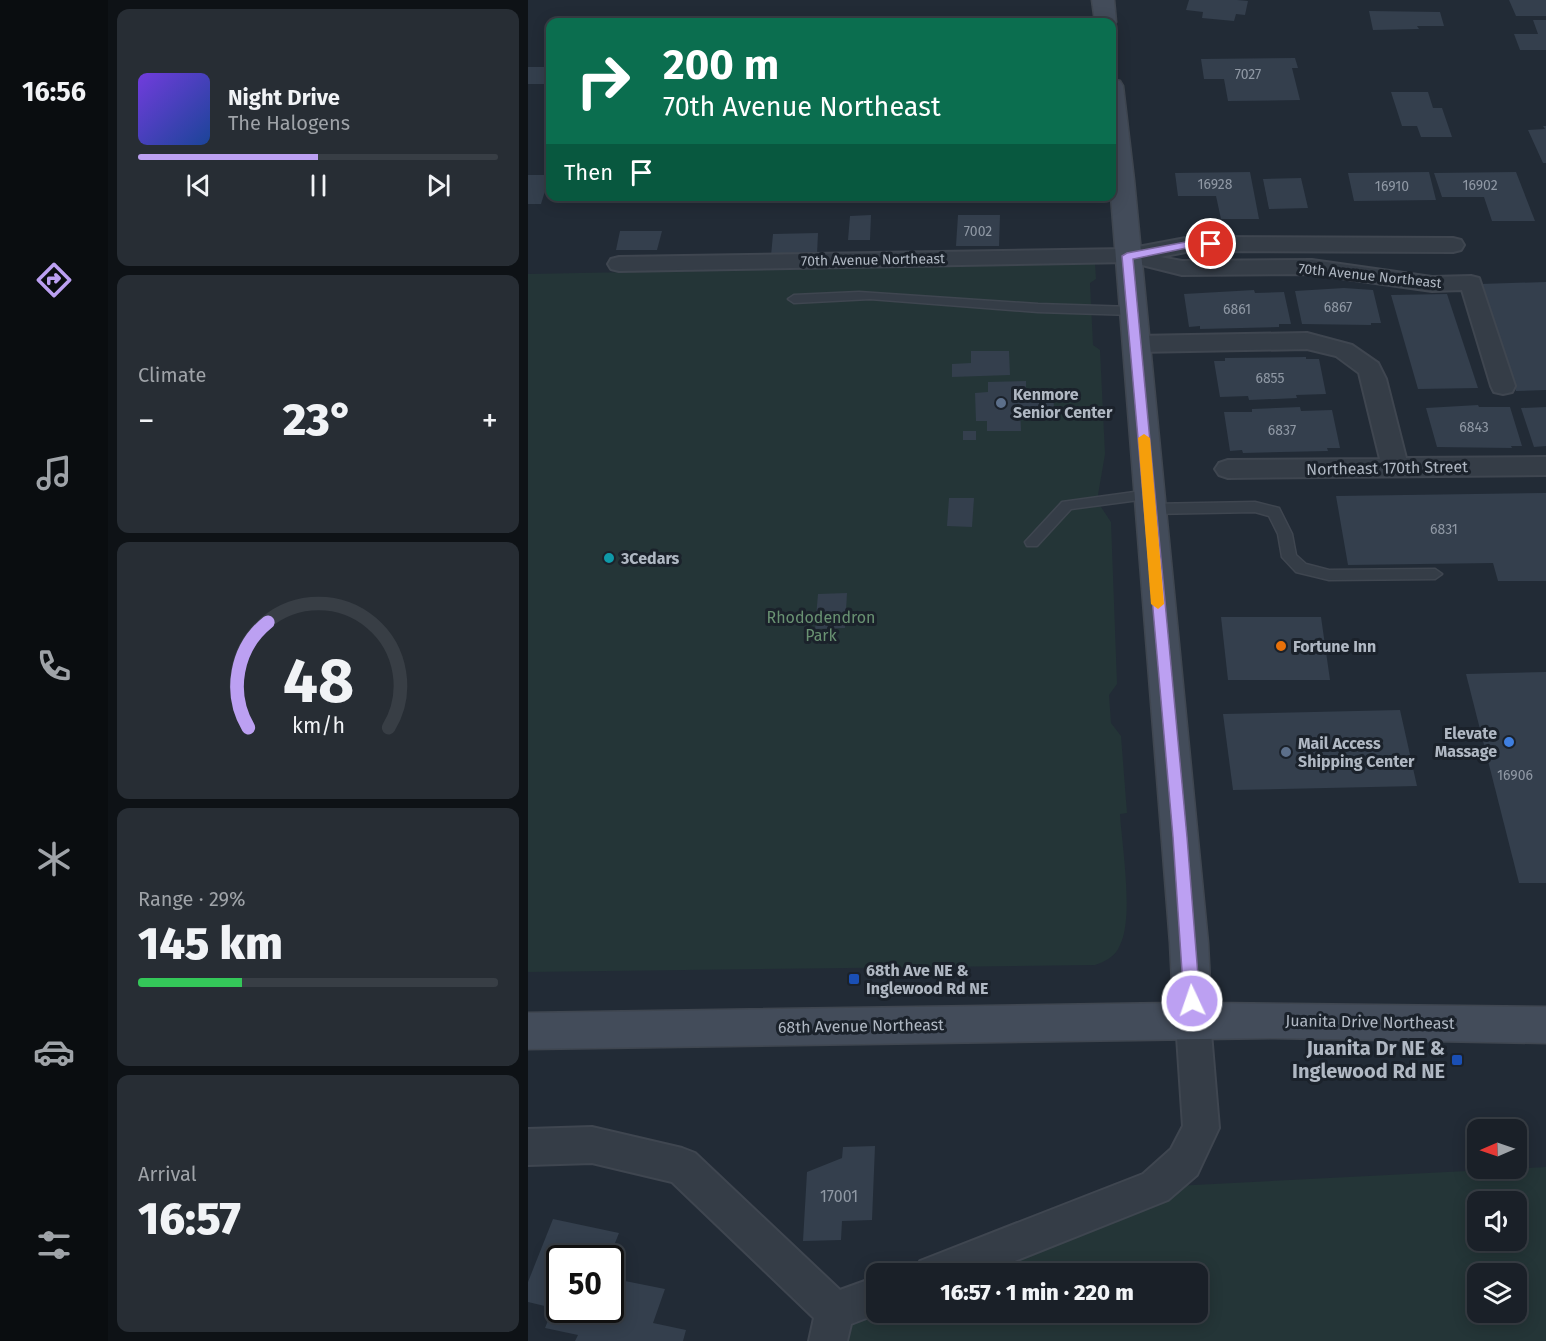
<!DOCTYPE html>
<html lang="en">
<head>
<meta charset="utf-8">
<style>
	body { margin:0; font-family:"Fira Sans",sans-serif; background:#272d34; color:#f1f3f6; height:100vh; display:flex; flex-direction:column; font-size:22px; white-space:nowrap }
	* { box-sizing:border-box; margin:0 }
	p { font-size:20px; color:#9fa3a8 }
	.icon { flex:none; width:33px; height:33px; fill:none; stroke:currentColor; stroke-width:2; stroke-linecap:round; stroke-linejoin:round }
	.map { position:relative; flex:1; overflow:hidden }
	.details { display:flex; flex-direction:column; gap:9px; padding:9px; background:#0e1216; width:420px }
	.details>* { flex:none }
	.banner { position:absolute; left:18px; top:18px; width:570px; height:183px; border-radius:12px; box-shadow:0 3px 15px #0003,0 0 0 2px #383e45; background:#0b6e4f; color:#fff; overflow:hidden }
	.needle { width:39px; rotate:268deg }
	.fabs { position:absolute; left:939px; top:1119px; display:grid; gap:12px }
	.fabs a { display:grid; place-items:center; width:60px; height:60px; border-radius:12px; background:#1a2028; box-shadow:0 3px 15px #0003,0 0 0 2px #383e45; font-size:30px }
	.speed { position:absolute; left:18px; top:1245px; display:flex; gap:12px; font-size:30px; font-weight:700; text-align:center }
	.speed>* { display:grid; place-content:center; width:78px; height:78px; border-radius:50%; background:#1a2028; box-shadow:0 3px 15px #0003,0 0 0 2px #383e45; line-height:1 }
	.speed .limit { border:3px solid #111; border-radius:9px; background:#fff; color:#111 }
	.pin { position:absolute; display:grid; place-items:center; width:51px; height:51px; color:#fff; margin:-26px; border:3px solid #fff; border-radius:50%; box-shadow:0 2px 6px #0007 }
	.me { position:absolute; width:66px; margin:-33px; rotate:357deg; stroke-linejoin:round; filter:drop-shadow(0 0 4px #0008) }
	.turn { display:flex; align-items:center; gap:21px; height:126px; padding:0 18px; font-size:27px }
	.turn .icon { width:78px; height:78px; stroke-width:2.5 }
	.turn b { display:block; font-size:42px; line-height:51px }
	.then { display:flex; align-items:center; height:57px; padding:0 18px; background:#0003; gap:12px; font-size:22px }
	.big { font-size:45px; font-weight:800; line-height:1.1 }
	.details .tile { flex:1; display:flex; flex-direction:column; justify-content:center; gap:9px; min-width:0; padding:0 21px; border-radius:12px; background:#272d34 }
	.details .dial { align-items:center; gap:0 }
	.dial svg { height:156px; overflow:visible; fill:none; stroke:#383e45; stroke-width:7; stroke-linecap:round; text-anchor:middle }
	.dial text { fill:#f1f3f6; stroke:none }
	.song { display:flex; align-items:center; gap:18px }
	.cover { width:72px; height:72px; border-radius:9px; background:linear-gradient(135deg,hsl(260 70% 55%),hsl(220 70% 35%)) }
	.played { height:6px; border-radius:3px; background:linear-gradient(90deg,#bca0f2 50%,#383e45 50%) }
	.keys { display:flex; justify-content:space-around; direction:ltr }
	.heat { display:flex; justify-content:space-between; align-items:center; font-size:33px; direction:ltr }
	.charge { height:9px; border-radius:4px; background:linear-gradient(90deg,#34c759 29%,#383e45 0) }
	.trip { position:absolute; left:338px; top:1263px; width:342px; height:60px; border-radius:12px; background:#1a2028; box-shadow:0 3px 15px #0003,0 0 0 2px #383e45; font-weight:800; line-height:60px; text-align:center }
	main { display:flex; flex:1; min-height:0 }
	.menu { display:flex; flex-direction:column; width:108px; justify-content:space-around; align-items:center; background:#0a0d10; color:#9fa3a8 }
	.menu .icon { width:42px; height:42px }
	.menu .current { color:#bca0f2 }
	.menu b { font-size:27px; color:#f1f3f6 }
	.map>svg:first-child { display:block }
</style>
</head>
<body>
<main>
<nav class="menu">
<b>16:56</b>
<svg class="icon current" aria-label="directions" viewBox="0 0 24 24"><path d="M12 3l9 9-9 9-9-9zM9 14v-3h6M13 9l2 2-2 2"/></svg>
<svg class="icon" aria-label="music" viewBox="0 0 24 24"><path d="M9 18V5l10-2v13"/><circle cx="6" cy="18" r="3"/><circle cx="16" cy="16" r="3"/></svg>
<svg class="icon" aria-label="phone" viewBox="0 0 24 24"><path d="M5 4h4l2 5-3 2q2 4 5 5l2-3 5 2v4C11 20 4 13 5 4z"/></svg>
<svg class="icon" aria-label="climate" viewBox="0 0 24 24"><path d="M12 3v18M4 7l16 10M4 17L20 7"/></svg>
<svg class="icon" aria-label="car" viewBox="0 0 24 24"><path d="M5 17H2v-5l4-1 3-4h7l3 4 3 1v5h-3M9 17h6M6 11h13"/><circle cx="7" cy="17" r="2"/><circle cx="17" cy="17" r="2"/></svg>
<svg class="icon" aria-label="filters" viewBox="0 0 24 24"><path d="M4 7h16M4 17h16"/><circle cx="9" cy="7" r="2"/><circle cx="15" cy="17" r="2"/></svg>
</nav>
<section class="details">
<div class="tile">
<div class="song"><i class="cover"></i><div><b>Night Drive</b><p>The Halogens</p></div></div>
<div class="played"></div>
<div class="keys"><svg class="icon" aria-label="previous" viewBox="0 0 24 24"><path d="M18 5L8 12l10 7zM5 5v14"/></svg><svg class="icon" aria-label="pause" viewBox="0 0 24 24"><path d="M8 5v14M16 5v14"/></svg><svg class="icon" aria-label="next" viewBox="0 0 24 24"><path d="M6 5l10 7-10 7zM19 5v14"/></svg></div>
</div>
<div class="tile"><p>Climate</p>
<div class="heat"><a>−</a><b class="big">23°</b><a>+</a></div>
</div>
<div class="tile dial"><svg viewBox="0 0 100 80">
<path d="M14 69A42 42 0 1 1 86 69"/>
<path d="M14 69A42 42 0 0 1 24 15" stroke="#bca0f2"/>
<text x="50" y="56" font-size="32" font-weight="700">48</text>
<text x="50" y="72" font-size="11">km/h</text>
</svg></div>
<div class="tile"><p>Range · 29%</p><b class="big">145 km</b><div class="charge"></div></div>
<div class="tile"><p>Arrival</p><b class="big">16:57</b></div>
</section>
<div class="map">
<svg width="1018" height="1341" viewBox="0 0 1018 1341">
	<rect width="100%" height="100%" fill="#222b36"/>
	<g fill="#243537" fill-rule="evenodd">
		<path d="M567 263 568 279 562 283 565 345 572 350 577 454 569 501 583 522 589 684 581 695 583 723 593 736 599 813 592 814C594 846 606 918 592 945 587 957 578 961 567 965L0 972V274Z"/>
		<path d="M1018 1167V1341H300L307 1311 669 1312V1274L405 1273 627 1187ZM950 1202H988V1240H950ZM950 1274H988V1312H950Z"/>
	</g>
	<g fill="#343f4d">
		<polygon points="661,0 709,0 720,1 717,15 708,14 706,21 674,18 675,12 658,10"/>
		<polygon points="981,0 1018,0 1018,16 988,16"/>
		<polygon points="841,11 912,12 916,26 889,26 891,29 845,30"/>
		<polygon points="441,16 470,16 471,22 441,22"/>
		<polygon points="1005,20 1018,20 1018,50 992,50 986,34 1010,34"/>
		<polygon points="767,58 770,68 764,68 772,100 700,101 696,79 676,79 673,59"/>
		<polygon points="0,67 22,67 18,84 0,84"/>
		<polygon points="863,92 900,92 905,108 914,108 924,137 893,137 889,126 874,126"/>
		<polygon points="1015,126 1018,126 1018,163 1015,163 1000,130 1017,129"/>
		<polygon points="722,172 731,219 693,219 688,196 650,196 647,173"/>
		<polygon points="901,172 908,200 826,201 820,173"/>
		<polygon points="988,172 1007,221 964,221 956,197 914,197 906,173"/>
		<polygon points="0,175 22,175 13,204 0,204"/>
		<polygon points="773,178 780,208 741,209 735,179"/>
		<polygon points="343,215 342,240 320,240 322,216"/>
		<polygon points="430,215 472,215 471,246 428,246"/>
		<polygon points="92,231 134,231 129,250 88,250"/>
		<polygon points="290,233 289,255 243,256 245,234"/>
		<polygon points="1018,282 1018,390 988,391 952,284"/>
		<polygon points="816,288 845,290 853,323 843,323 843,325 774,324 767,291"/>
		<polygon points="726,290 727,293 756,292 763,324 751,324 751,327 672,329 672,326 661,327 656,294"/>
		<polygon points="919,294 950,388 890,389 863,295"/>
		<polygon points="443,351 481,351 482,375 424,377 424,364 443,363"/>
		<polygon points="778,357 778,359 791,359 798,394 768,395 769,398 721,400 720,396 692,397 686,361 697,361 697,358"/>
		<polygon points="498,381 498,390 525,389 526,409 492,409 493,431 459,431 459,421 448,421 447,393 460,392 460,382"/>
		<polygon points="950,405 951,407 982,407 994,446 983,446 984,448 909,447 898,408"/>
		<polygon points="772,407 773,411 804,410 812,448 799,448 800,451 715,453 714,450 702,451 696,412 724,412 724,409"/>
		<polygon points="1018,407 1018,446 1006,447 993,408"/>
		<rect x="435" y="431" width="13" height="9"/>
		<polygon points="1018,493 1018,581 970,581 965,563 820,565 808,496"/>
		<polygon points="421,498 446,498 444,527 419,526"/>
		<polygon points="319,593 317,628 287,629 290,594"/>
		<polygon points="693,617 793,617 802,680 700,680"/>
		<polygon points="1018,672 1018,883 991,883 938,674"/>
		<polygon points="872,710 889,786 705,790 695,714"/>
		<polygon points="347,1146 344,1220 314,1221 313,1240 275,1241 279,1172 314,1158 315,1147"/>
		<polygon points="25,1219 91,1233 81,1258 32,1258 32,1310 82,1310 82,1278 137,1289 125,1323 158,1330 155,1341 47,1341 50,1335 17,1328 25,1308 0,1302 0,1282"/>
	</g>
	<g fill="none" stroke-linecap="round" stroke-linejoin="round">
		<g stroke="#3f4650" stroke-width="3">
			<g id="lane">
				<polygon points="331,292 510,304 605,307 611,311 605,315 510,312 342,299 266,303 260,299 266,295"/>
				<polygon points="621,490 628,495 626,498 543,509 509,546 499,546 497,542 534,502"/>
				<polygon points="727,502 751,508 764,534 768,555 778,564 801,570 907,569 914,574 907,579 801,580 768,572 754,557 750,534 741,516 727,512 622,514 615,509 622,504"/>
			</g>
		</g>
		<g stroke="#3f4650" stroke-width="4">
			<g id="street">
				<polygon points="663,237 925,238 933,240 936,245 933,250 925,252 663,251 632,257 654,261 784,260 904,277 943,276 951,278 987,386 984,392 975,394 966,392 963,386 934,290 904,291 784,274 654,275 602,262 91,271 83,269 80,264 83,259 91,257 599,249"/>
				<polygon points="779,333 824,345 850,363 858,379 878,458 1018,457 1018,475 700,478 691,475 687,469 691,463 700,460 852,459 831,373 808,356 779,349 608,352 600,349 596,344 600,339 608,336"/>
				<polygon points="665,1005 677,1010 682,1021 691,1128 669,1175 640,1200 454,1274 386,1274 392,1261 615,1174 643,1149 655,1126 648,1021 653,1010"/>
				<polygon points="64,1127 154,1148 167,1153 312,1290 348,1277 348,1312 354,1312 323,1324 319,1341 281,1341 286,1318 144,1182 64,1163 0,1165 0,1129"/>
			</g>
		</g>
		<g stroke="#3f4650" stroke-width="3">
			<g id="secondary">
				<polygon points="564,0 586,0 588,22 585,27 584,22 567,22"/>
				<polygon points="584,79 592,81 595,86 606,180 680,943 683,1003 1018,1007 1018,1043 746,1038 0,1049 0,1013 645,1003 642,943 583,196"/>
			</g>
		</g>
		<use href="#lane" fill="#353d47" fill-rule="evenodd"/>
		<use href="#street" fill="#353d47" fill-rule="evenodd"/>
		<use href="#secondary" fill="#434c5a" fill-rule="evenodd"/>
	</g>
	<polygon fill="#bca0f2" stroke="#7a689d" stroke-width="1.5" points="663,241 683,241 689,244 683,247 663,247 605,259 659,837 672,1001 670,1007 664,1009 659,1007 656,1001 645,837 594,256 599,253"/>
	<polygon fill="#f59e0b" points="616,434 622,438 636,604 630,609 623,604 610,438"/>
	<g fill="#5c6f8a" stroke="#1b222b" stroke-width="2">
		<circle cx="473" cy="403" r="6"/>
		<circle cx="758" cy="752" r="6"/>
	</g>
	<circle fill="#0f9aa8" stroke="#1b222b" stroke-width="2" cx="81" cy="558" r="6"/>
	<circle fill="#e8710a" stroke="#1b222b" stroke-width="2" cx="753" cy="646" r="6"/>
	<circle fill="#3f7fe0" stroke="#1b222b" stroke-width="2" cx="981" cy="742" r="6"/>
	<g fill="#1a4fb4" stroke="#1b222b" stroke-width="2">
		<rect x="320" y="973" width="12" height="12" rx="3"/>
		<rect x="923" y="1054" width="12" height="12" rx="3"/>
	</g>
	<g text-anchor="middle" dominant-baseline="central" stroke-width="6" stroke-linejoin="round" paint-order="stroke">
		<g font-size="14" fill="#8f98a4">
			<text x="720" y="74">7027</text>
			<text x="687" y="184">16928</text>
			<text x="952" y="185">16902</text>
			<text x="864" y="186">16910</text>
			<text x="450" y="231">7002</text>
			<text x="810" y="307">6867</text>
			<text x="709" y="309">6861</text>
			<text x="742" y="378">6855</text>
			<text x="946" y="427">6843</text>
			<text x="754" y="430">6837</text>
			<text x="916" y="529">6831</text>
			<text x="987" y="775">16906</text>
		</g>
		<g font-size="14" fill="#b0b8c3" stroke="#1b222b">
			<text transform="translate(345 260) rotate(-1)">70th Avenue Northeast</text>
			<text transform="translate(842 276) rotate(6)">70th Avenue Northeast</text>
		</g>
		<g font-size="16" font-weight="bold" fill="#b0b8c3" stroke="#1b222b" text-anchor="start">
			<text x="485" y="394">Kenmore<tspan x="485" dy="18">Senior Center</tspan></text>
			<text x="93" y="558">3Cedars</text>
			<text x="765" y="646">Fortune Inn</text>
			<text x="969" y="733" text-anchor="end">Elevate<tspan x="969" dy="18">Massage</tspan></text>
			<text x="770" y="743">Mail Access<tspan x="770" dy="18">Shipping Center</tspan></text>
			<text x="338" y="970">68th Ave NE &amp;<tspan x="338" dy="18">Inglewood Rd NE</tspan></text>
		</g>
		<g font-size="16" fill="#b0b8c3" stroke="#1b222b">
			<text transform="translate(859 468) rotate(-1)">Northeast 170th Street</text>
			<text transform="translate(842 1022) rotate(1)">Juanita Drive Northeast</text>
			<text transform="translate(333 1026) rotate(-1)">68th Avenue Northeast</text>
		</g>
		<g font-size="16" fill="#699272" stroke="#1b222b">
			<text x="293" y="617">Rhododendron<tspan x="293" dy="18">Park</tspan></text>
		</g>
		<g font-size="16" fill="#8f98a4">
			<text x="311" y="1196">17001</text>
		</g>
		<g font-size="20" font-weight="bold" fill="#b0b8c3" stroke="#1b222b" text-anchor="end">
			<text x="917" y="1048">Juanita Dr NE &amp;<tspan x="917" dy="23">Inglewood Rd NE</tspan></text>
		</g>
	</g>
</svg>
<div class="fabs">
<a><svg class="needle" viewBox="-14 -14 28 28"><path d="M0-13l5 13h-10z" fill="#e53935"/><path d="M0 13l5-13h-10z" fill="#9fa3a8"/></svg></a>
<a><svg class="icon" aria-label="sound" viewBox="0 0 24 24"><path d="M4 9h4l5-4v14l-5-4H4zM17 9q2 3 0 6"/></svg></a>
<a><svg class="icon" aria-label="layers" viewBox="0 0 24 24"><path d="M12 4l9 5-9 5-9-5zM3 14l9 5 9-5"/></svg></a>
</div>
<div class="speed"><div class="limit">50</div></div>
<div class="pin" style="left:683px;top:244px;background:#d93025"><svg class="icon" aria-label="arrive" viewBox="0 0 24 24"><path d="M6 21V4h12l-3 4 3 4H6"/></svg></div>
<svg class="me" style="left:664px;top:1001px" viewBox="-20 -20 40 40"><circle r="17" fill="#bca0f2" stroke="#fff" stroke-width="3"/><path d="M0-11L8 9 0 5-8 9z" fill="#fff"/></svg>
<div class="trip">16:57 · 1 min · 220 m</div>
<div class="banner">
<div class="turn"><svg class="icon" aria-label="right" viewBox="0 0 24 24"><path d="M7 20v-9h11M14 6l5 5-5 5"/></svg><div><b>200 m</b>70th Avenue Northeast</div></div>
<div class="then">Then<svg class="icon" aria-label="arrive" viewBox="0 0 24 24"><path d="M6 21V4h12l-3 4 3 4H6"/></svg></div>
</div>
</div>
</main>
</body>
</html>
